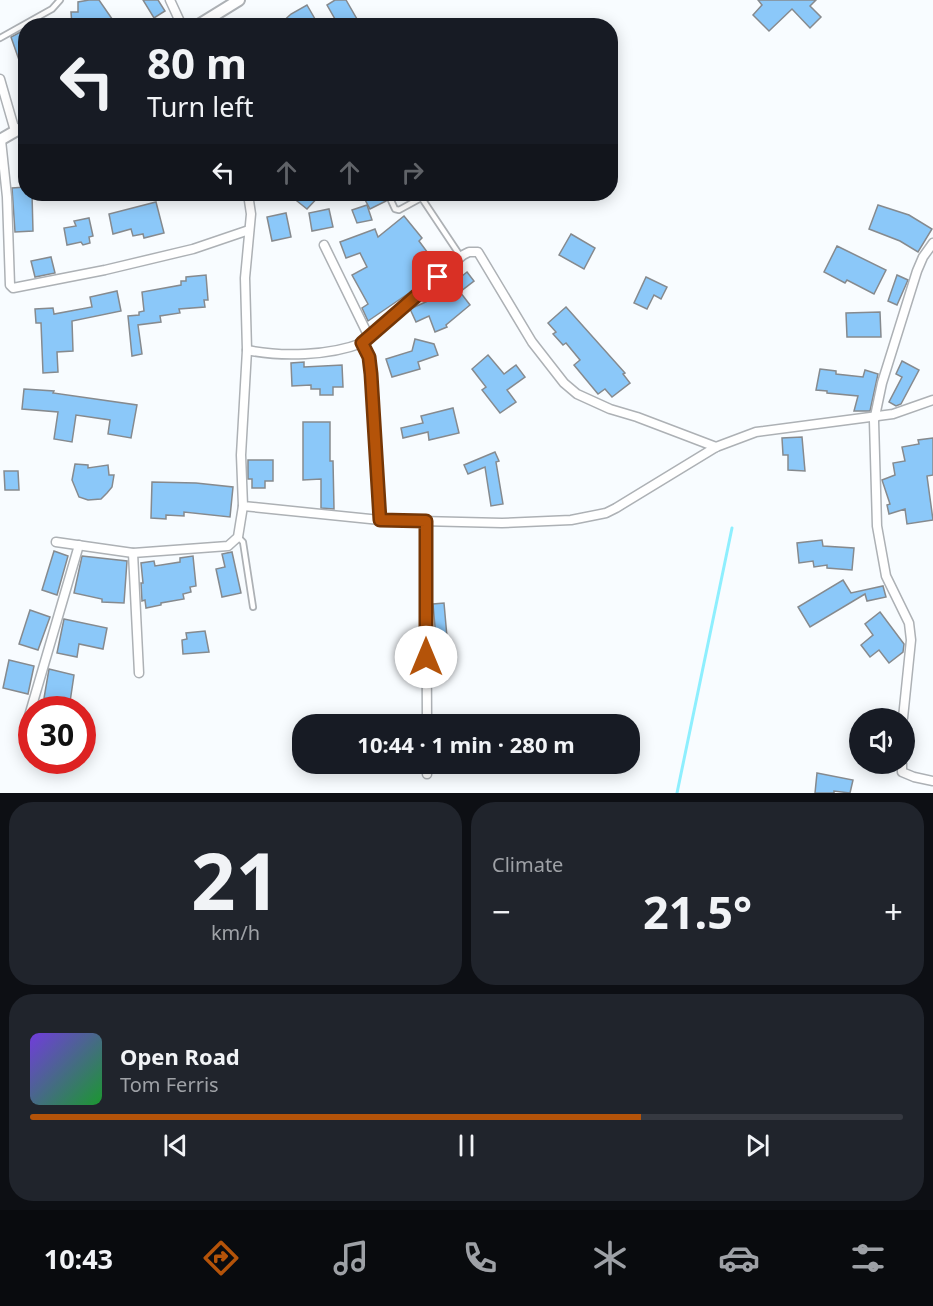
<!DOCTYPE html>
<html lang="en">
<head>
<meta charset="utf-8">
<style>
	body { margin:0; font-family:"Noto Sans",sans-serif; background:#20242c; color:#f1f3f6; height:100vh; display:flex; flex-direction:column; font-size:22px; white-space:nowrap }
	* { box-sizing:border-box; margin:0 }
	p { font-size:20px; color:#9ea1a6 }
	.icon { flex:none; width:33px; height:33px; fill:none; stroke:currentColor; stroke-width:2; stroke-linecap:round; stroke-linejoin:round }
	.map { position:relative; height:793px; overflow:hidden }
	.details { display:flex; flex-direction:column; gap:9px; padding:9px; background:#0d0f14; flex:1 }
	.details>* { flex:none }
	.hud { position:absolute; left:18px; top:18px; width:600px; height:183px; border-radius:24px; box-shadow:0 3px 15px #0003; background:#171b24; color:#f1f3f6; overflow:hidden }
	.tools { position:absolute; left:849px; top:708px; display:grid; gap:12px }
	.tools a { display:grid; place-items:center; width:66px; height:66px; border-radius:50%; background:#171b24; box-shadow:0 3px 15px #0003; font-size:30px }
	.speed { position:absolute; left:18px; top:696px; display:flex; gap:12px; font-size:30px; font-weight:700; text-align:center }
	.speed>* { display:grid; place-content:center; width:78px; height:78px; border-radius:50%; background:#171b24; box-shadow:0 3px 15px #0003; line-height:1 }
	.speed .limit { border:9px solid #d22; background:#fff; color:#111 }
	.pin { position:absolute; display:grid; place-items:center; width:51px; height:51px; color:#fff; margin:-26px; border-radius:12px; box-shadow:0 3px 9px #0006 }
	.me { position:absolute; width:66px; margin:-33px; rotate:0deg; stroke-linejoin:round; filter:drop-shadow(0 0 4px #0008) }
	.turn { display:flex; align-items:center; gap:21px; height:126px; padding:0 30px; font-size:27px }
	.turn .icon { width:78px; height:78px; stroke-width:2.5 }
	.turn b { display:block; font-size:42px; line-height:51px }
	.lanes { display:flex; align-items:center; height:57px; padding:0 30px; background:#0003; justify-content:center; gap:30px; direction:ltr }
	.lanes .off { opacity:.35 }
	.big { font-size:45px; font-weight:700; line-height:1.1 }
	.details .widget { flex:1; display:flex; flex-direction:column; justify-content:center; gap:9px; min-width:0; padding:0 21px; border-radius:24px; background:#20242c }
	.details .dial { align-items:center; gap:0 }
	.dial b { font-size:78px; line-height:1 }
	.song { display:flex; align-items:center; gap:18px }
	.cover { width:72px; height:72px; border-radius:9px; background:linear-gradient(135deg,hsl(260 70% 55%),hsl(130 70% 35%)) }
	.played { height:6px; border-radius:3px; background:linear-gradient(90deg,#b45309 70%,#363941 70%) }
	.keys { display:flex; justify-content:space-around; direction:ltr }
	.heat { display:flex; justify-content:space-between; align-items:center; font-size:33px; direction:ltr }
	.details .tiles { flex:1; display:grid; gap:9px; grid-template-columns:1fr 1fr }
	.widget:last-child { grid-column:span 2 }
	.trip { position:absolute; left:292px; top:714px; width:348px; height:60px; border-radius:24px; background:#171b24; box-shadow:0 3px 15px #0003; font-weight:700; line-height:60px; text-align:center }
	.tab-bar { display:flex; height:96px; justify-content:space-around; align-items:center; background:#090b0e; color:#9ea1a6 }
	.tab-bar .icon { width:42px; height:42px }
	.tab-bar .active { color:#b45309 }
	.tab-bar b { font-size:27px; color:#f1f3f6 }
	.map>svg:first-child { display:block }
</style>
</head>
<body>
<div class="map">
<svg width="933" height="793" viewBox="0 0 933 793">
	<rect width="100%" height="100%" fill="#f8fcff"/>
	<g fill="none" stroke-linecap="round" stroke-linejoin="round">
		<polyline stroke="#8eeffe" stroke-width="3" points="677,793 732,528"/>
	</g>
	<g fill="#8bc8f9" stroke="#868a8e" stroke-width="1.5">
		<polygon points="89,0 99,0 117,26 72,26 71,12 78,12 78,2"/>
		<polygon points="143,0 158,0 165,11 154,18"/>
		<polygon points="335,0 346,0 361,26 339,26 327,5"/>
		<polygon points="758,0 816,0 810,6 821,17 810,28 792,9 769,31 753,15 762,5"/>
		<polygon points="307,5 319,26 278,26 291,14"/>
		<polygon points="26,29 26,57 19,60 11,37"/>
		<polygon points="26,187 26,194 32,194 33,231 15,232 12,188"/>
		<polygon points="304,194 321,194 307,209 297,201"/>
		<polygon points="368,194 384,194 386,201 370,209 363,196"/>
		<polygon points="156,202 164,233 144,238 143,234 133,236 131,229 113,234 109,214"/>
		<polygon points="367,205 372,220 357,223 352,210"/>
		<polygon points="878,205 909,215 932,229 918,252 900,241 869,229"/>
		<polygon points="329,209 333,227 312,231 309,213"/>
		<polygon points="286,213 291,237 272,241 267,217"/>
		<polygon points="404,216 422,238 419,241 439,268 409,293 368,321 362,308 368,304 352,275 367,267 360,253 346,258 340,242 375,229 378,237"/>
		<polygon points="89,218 93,236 89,237 90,243 83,245 81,242 67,245 64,228 76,226 74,221"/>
		<polygon points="571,234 595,248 584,269 559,255"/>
		<polygon points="837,246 886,270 874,294 847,280 845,283 824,272"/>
		<polygon points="51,257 55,273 35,277 31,261"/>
		<polygon points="467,272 474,281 460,292 470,305 446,325 447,327 435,332 429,316 416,322 410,309 437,297 432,291 442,282 447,288"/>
		<polygon points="206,275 208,300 204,300 205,307 179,309 180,313 160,316 161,322 138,325 142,354 132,356 128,316 139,315 139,312 144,311 142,292 181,285 181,281 186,281 186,277"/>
		<polygon points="897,275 908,280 897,305 888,301"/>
		<polygon points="646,277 667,287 661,299 654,295 647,309 634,303"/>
		<polygon points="117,291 121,311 72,321 73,351 57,352 58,372 43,373 41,323 36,323 35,309 53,308 54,314 92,307 90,297"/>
		<polygon points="566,307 625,373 623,374 630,383 612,397 605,389 598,394 574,365 580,360 566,343 563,345 553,334 556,332 548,323"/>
		<polygon points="880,312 881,337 847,337 846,313"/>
		<polygon points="415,339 434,344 438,355 418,362 420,369 392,377 386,359 412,351"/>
		<polygon points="488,355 504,374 516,365 525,377 507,390 516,402 500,413 482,390 486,387 472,369"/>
		<polygon points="902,361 919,370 901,404 896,406 889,402 902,377 896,374"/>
		<polygon points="304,362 304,367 342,365 343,387 333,387 333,395 320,395 320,389 311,389 311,385 292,386 291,363"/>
		<polygon points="820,369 836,371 836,374 863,377 865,370 878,374 870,411 854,411 858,396 827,393 827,391 816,390"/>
		<polygon points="24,389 54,391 53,393 137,405 131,438 108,434 110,420 76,415 72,442 54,439 58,412 22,409"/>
		<polygon points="453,408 459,433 429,440 428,432 403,438 401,428 423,423 421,416"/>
		<polygon points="303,422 330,422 330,461 333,461 334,509 321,508 321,479 303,480"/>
		<polygon points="802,437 805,471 788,470 788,455 783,455 782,438"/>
		<polygon points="933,438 933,475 927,476 933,520 907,524 905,509 889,514 887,505 890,504 882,480 895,475 893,463 905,461 902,447 919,444 918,440"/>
		<polygon points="495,452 499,461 496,462 503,504 491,506 485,467 468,474 464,465"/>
		<polygon points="248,460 273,460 273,481 265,481 265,488 252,488 252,479 248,479"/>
		<polygon points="75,464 88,465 88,468 108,465 109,475 114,475 112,487 107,493 101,499 88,500 79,497 72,480"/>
		<polygon points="4,471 18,471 19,490 5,490"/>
		<polygon points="152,482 196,483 233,487 230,517 184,512 184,516 166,515 166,519 151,518"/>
		<polygon points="822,540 823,546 854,548 852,570 827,568 827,565 814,567 813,561 799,563 797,543"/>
		<polygon points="54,551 68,556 57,595 42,590"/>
		<polygon points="232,552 241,593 222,597 216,569 225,567 222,554"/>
		<polygon points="82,556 127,561 124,603 102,602 102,599 74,593"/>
		<polygon points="193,556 196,586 190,587 191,592 183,594 184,599 161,603 161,605 146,608 145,600 142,601 141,583 143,583 141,563 154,561 155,566 180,562 180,558"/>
		<polygon points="843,580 851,593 883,586 886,597 867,601 865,594 810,627 798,607"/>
		<polygon points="444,603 447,637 436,638 433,604"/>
		<polygon points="30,610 50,617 38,650 19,644"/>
		<polygon points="880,612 904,644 903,652 889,663 879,650 870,657 861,645 873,635 865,624"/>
		<polygon points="64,619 107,628 103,649 79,644 77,657 57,653"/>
		<polygon points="205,631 209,652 183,654 182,640 187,639 186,633"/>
		<polygon points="9,660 34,666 28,694 3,688"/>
		<polygon points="49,669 74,675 70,702 44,698"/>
		<polygon points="817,773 853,780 850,793 834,791 834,793 815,793"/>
	</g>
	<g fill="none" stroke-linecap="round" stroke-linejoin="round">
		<g stroke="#adb1b5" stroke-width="8">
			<g id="service">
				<polyline points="0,38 52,9 60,0"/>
				<polyline points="388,194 395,209 399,210 421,198"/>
				<polyline points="419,194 461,257"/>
				<polyline points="238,537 243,542 253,607"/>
			</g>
		</g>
		<g stroke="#adb1b5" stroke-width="11">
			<g id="minor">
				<polyline points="170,0 182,26"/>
				<polyline points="0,79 15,131"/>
				<polyline points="1,140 7,197 10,285 13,288 105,270 193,249 249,230"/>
				<polyline points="248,194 251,214 245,278 247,350 241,455 243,506 380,520 502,523 571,520 606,513 616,508 716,447 756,432 893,414 933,400"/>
				<polyline points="324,245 369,337"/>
				<polyline points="362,343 369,357 373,391 380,520"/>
				<path d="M247 350C281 357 329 356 362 343L463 255 469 252H478L532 342 564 383 577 394 610 409 637 417 716 447"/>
				<polyline points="426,521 427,724"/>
				<polyline points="56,542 133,553 228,546 238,537 243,506"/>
				<polyline points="133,553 139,673"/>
				<polyline points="29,716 79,545"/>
				<polyline points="903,718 911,640 909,623 886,576 877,526 874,421 882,383 917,271 923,257 933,243"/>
				<polyline points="427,764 427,774"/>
				<polyline points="902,764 902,772 914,777 933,781"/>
			</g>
		</g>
		<g stroke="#adb1b5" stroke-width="14">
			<g id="tertiary">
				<polyline points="197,26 239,0"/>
				<polyline points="0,140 26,125"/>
			</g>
		</g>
		<use href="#service" stroke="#fff" stroke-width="4.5"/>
		<use href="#minor" stroke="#fff" stroke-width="8"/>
		<use href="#tertiary" stroke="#fff" stroke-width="10"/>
	</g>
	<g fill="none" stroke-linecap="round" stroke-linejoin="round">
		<g stroke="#753606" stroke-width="15">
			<polyline id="route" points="426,657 426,521 380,520 371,374 369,357 362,343 438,277"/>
		</g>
		<use href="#route" stroke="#b45309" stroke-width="10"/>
	</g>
</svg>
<div class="tools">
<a><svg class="icon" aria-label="sound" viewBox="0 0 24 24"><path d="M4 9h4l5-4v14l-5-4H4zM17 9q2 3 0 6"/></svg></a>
</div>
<div class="speed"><div class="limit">30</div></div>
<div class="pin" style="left:438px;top:277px;background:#d93025"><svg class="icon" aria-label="arrive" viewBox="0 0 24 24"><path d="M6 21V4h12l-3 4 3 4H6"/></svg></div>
<svg class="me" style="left:426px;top:657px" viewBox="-20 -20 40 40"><circle r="19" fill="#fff"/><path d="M0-13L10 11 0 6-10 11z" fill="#b45309"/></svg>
<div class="trip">10:44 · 1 min · 280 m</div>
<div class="hud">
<div class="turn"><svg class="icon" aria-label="left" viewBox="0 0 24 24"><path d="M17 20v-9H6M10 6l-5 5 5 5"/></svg><div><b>80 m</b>Turn left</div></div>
<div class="lanes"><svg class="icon" aria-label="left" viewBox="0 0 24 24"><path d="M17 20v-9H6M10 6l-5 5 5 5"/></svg><svg class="icon off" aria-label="ahead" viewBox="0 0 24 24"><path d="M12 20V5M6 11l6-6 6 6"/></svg><svg class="icon off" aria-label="ahead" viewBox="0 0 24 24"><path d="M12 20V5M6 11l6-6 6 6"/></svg><svg class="icon off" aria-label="right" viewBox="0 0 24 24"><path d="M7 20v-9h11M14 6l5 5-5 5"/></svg></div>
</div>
</div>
<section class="details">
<div class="tiles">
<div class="widget dial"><b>21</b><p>km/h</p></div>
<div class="widget"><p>Climate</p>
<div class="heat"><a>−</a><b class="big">21.5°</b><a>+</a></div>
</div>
<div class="widget">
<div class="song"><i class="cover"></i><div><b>Open Road</b><p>Tom Ferris</p></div></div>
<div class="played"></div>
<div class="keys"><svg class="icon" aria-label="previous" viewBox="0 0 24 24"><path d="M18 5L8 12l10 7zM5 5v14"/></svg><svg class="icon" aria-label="pause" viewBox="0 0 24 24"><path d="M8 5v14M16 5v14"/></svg><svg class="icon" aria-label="next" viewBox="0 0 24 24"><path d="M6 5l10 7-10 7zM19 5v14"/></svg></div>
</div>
</div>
</section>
<nav class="tab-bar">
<b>10:43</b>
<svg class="icon active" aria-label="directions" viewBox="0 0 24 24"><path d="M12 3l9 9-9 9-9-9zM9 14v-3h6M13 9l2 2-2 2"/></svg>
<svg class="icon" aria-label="music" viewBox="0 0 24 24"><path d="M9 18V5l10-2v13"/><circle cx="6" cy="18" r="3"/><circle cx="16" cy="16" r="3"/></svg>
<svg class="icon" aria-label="phone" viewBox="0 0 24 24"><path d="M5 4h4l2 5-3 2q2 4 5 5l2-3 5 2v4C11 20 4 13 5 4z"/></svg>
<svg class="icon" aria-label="climate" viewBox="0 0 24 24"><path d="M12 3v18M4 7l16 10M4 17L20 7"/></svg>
<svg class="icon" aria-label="car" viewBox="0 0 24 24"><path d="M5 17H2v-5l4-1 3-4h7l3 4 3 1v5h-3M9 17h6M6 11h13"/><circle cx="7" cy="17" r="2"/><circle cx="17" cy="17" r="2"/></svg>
<svg class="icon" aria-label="filters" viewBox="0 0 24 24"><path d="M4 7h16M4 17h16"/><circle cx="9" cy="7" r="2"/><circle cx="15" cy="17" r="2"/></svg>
</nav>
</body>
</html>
